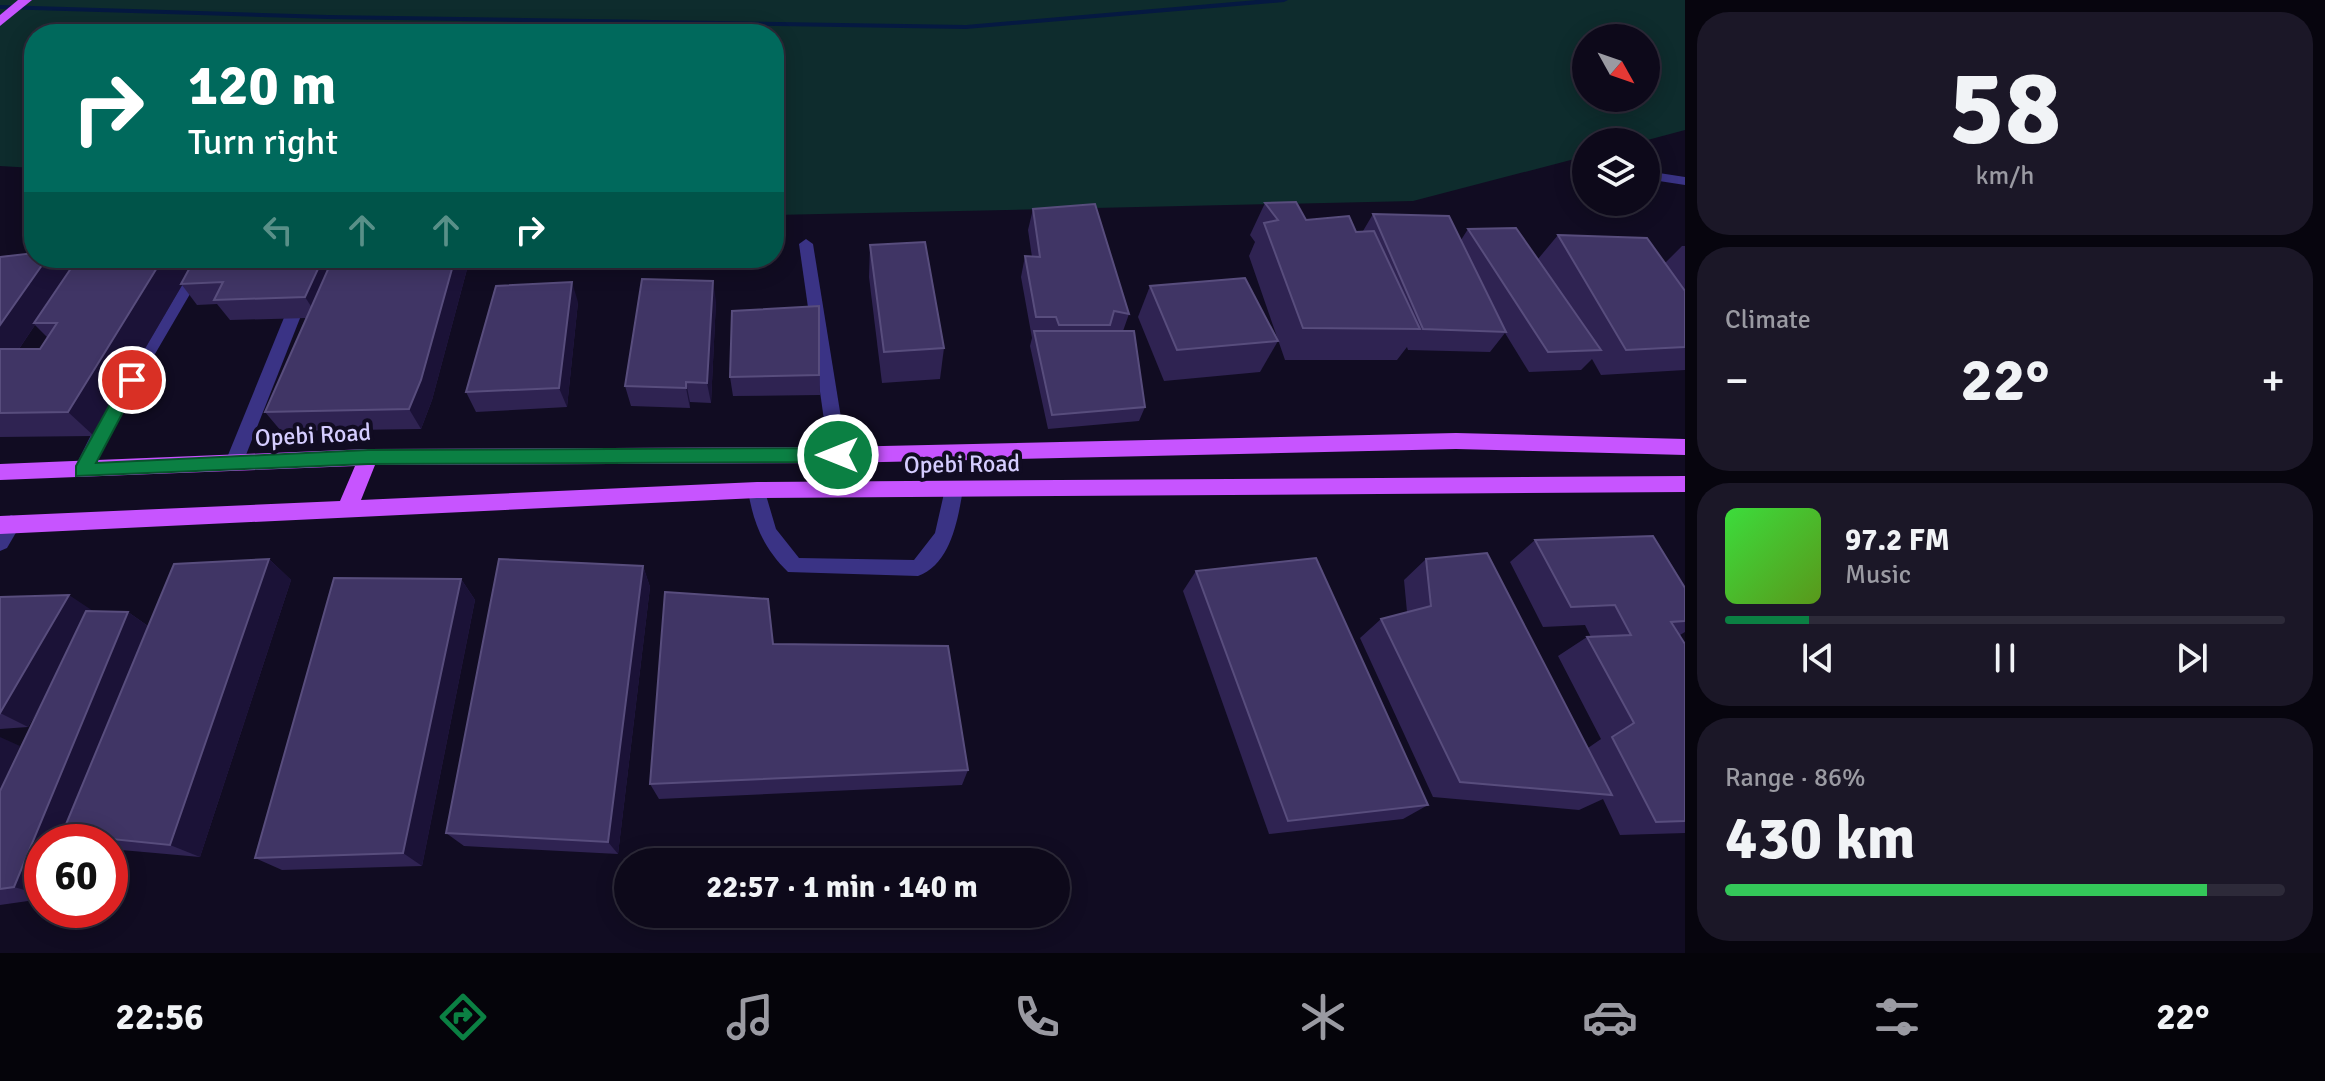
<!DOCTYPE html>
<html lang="en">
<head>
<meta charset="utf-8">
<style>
	body { margin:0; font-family:Signika,sans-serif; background:#1b1727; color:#f1f3f6; height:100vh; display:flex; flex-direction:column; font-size:30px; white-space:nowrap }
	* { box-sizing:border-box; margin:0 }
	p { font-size:26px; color:#9a9aa2 }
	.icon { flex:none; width:44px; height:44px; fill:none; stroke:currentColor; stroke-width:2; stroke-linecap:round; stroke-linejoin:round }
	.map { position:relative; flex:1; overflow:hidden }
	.side { display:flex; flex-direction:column; gap:12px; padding:12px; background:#07050e; width:640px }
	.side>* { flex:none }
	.banner { position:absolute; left:24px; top:24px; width:760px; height:244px; border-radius:32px; box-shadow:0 4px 20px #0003,0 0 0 2px #2d2a39; background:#00695c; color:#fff; overflow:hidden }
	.needle { width:52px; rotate:130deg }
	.buttons { position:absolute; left:1572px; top:24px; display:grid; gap:16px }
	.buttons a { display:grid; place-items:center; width:88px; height:88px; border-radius:50%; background:#0d091a; box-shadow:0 4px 20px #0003,0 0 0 2px #2d2a39; font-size:40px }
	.speed { position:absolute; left:24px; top:824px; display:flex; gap:16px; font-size:40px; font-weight:700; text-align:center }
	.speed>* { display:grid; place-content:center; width:104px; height:104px; border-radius:50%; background:#0d091a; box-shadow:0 4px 20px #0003,0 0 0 2px #2d2a39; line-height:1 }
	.speed .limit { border:12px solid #d22; background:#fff; color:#111 }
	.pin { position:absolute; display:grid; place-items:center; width:68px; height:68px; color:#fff; margin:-34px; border:4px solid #fff; border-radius:50%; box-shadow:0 2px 8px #0007 }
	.me { position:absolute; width:88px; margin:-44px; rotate:270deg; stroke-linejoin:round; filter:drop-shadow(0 0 6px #0008) }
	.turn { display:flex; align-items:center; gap:28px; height:168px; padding:0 32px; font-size:36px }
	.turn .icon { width:104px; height:104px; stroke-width:2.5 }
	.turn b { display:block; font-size:56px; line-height:68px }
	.lanes { display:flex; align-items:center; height:76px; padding:0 32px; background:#0003; justify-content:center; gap:40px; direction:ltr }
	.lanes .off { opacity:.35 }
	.big { font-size:60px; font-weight:700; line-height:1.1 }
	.side .tile { flex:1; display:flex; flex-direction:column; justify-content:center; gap:12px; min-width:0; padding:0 28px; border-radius:32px; background:#1b1727 }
	.side .dial { align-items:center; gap:0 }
	.dial b { font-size:104px; line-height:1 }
	.song { display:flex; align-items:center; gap:24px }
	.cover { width:96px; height:96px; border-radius:12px; background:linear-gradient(135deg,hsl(120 70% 55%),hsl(90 70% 35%)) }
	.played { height:8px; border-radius:4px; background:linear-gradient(90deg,#0b8043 15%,#2d2a39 15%) }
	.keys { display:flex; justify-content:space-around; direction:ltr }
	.heat { display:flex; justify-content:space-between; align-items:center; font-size:44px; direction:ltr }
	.charge { height:12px; border-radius:6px; background:linear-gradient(90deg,#34c759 86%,#2d2a39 0) }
	.trip { position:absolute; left:614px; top:848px; width:456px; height:80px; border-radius:40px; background:#0d091a; box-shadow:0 4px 20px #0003,0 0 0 2px #2d2a39; font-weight:700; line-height:80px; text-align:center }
	.tab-bar { display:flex; height:128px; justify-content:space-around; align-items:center; background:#05040a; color:#9a9aa2 }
	.tab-bar .icon { width:56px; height:56px }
	.tab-bar .selected { color:#0b8043 }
	.tab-bar b { font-size:36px; color:#f1f3f6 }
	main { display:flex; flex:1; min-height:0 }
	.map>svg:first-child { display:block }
</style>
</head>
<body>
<main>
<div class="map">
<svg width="1685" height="953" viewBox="0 0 1685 953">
	<rect width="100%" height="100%" fill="#110c22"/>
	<path fill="#0e2c2d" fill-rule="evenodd" d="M0 0H1685V130L1640 142H1586V156L1413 201 774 215V34H34V168L0 166ZM1586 38H1646V98H1586Z"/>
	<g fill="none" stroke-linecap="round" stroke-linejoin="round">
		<polygon fill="#051941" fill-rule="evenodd" points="1257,0 1288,0 1284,2 966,29 328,19 0,9 0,5 328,15 966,25"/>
		<g fill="#3a3385" fill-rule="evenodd">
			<polygon points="1646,171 1685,177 1685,185 1646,179"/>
			<polygon points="806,239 813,244 847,455 844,460 832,460 829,455 799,244"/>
			<polygon points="195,258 211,258 110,431 88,476 76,476 73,471 97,423"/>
			<polygon points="300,292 308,298 242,465 239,470 227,470 224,465 292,298"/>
			<path d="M954 481 960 484 963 489C958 519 951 564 918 576L788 572C764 549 753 523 748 490L751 485H763L776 529 799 558 914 560 935 533 945 489 948 484Z"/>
		</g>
		<polygon fill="#3a3385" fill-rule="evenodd" points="11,515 18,518 21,524 7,548 0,551 0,524"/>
		<g fill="#c754ff" fill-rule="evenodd">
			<polygon points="18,0 32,0 0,26 0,15"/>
			<polygon points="1456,433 1685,439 1685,455 1456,449 838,463 375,465 361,500 757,482 1685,476 1685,492 757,498 0,534 0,516 340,501 355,466 0,480 0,464 368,449 838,447"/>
		</g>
	</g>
	<g fill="#2f2352" fill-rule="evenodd">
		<polygon points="1265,203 1306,220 1356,232 1363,231 1373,214 1461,240 1468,229 1538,259 1558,235 1665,263 1682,246 1685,246 1685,370 1601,375 1592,359 1581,370 1529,372 1505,333 1490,352 1408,350 1407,347 1397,360 1285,360 1249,256 1255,242 1250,235"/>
		<polygon points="1033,209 1129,314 1123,331 1145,407 1139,421 1048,429 1030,346 1032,338 1021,277 1025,256 1032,257 1028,230"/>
		<polygon points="870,245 944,348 940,379 882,383 869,277"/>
		<path d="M0 257 59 258 70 270 78 258H470L432 400 421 429 281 431 265 412 307 318 230 320 217 304 197 305 182 285 94 436 0 437ZM35 325 47 337 40 349H19Z"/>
		<polygon points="1150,286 1278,341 1260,372 1164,381 1138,317"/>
		<polygon points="716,301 711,403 690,402 690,408 631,406 625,386"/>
		<polygon points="578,302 567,407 476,412 466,392"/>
		<polygon points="819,306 820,395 733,396 730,377"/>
		<polygon points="1535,540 1685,588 1685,632 1680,635 1685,644 1685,833 1620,835 1603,799 1579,810 1433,797 1360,638 1381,619 1407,612 1404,580 1426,559 1588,748 1601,739 1558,656 1587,637 1591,637 1585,625 1543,627 1510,562"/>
		<polygon points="269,559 291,580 200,857 110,849 110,842 83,842 75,839 74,842 42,842 42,899 0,905 0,791 46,696 28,727 0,729 0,597 93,611 128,612 148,626"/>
		<polygon points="643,566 650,587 618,854 464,846 446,833"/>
		<polygon points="1196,571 1428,805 1403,819 1269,834 1183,591"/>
		<polygon points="461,579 475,600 422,866 282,870 255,858"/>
		<polygon points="773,644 968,770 962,785 659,799 650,784"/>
	</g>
	<g fill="#1b1237">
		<polygon points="47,258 59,258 71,271 34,323 35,325 0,377 0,325"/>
		<polygon points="163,258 198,258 94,436 68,412"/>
		<polygon points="323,258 344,258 318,317 305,297"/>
		<polygon points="455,258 470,258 432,400 421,429 409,409"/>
		<polygon points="713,281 716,301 711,403 707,383"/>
		<polygon points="572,282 578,302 567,407 559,388"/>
		<polygon points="686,382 690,402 690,408 686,388"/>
		<polygon points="269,559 291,580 200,857 170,845"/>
		<polygon points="643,566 650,587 618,854 608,842"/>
		<polygon points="461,579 475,600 422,866 403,853"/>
		<polygon points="69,595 93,611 28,727 0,713"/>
		<polygon points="128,612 155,631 62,834 75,839 74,842 42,842 42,895 14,887"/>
		<polygon points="0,737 20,746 0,790"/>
	</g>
	<g fill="#403565" stroke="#584d7d" stroke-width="2">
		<polygon points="1296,202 1306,220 1349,216 1356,232 1374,231 1420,329 1303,328 1264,223 1278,220 1265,203"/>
		<polygon points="1095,204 1129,314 1114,311 1110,325 1059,325 1056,317 1036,317 1025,256 1040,257 1033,209"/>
		<polygon points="1373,214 1449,216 1506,332 1423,329"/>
		<polygon points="1516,228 1601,350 1548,352 1468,229"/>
		<polygon points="1558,235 1647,238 1685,291 1685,347 1626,350"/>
		<polygon points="925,242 944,348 884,352 870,245"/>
		<polygon points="34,253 34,258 47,258 0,325 0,257"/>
		<polygon points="78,258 163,258 68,412 0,413 0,349 40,349 57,323 34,323"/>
		<polygon points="195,258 323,258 305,297 214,300 223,282 181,284"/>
		<polygon points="333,258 455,258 421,380 409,409 265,412"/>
		<polygon points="1245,278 1278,341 1177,350 1150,286"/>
		<polygon points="642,279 713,281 707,383 686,382 686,388 625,386"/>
		<polygon points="572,282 559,388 466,392 496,286"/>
		<polygon points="819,306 819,375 730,377 732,311"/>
		<polygon points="1034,331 1134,331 1145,407 1052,415"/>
		<polygon points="1653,536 1685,588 1685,621 1671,622 1685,644 1685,821 1656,822 1612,737 1634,723 1587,637 1631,635 1615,605 1571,607 1535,540"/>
		<polygon points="1487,553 1612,795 1460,782 1381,619 1431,606 1426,559"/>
		<polygon points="1316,558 1428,805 1288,821 1196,571"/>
		<polygon points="269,559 170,845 62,834 174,564"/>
		<polygon points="499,559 643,566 608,842 446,833"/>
		<polygon points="334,578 461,579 403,853 255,858"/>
		<polygon points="665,592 768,599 773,644 948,646 968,770 650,784"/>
		<polygon points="69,595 0,713 0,597"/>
		<polygon points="86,611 128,612 14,887 0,889 0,791"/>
	</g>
	<polygon fill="#0b8043" stroke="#07532c" stroke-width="2" points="132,373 140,380 96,463 368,450 838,448 847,455 838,462 368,464 76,476 76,466 126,375"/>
	<g text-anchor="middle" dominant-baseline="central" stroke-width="8" stroke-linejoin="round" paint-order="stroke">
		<g font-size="24" fill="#d5cdff" stroke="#110c22">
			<text transform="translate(313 435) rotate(-3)">Opebi Road</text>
			<text transform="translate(962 464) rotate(-1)">Opebi Road</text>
		</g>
	</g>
</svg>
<div class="buttons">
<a><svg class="needle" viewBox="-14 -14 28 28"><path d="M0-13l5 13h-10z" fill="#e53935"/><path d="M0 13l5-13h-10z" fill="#9a9aa2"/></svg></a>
<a><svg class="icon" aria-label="layers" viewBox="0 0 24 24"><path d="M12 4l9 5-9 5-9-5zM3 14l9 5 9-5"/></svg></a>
</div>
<div class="speed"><div class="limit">60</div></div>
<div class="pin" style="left:132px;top:380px;background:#d93025"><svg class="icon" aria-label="arrive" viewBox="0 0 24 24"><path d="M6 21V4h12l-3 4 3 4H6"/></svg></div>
<svg class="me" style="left:838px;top:455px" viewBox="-20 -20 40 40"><circle r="17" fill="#0b8043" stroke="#fff" stroke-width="3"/><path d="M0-11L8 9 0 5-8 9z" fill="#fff"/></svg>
<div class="trip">22:57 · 1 min · 140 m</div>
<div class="banner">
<div class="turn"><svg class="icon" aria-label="right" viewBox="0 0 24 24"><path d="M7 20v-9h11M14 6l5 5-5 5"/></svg><div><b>120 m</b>Turn right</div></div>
<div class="lanes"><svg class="icon off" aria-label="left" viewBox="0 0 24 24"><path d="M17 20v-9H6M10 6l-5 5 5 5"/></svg><svg class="icon off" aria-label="ahead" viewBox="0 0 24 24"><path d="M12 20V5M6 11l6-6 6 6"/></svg><svg class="icon off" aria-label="ahead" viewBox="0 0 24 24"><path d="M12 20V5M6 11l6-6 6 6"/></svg><svg class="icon" aria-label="right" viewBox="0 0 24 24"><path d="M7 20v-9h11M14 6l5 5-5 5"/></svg></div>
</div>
</div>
<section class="side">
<div class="tile dial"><b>58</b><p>km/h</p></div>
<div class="tile"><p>Climate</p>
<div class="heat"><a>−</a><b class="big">22°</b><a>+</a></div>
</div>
<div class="tile">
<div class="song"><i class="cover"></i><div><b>97.2 FM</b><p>Music</p></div></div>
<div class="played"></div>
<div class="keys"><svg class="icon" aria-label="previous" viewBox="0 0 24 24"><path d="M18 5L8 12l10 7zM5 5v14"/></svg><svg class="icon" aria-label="pause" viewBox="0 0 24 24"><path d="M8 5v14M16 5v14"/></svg><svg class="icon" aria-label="next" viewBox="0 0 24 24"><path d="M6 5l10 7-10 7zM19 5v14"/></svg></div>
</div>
<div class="tile"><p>Range · 86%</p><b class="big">430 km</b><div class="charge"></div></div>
</section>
</main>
<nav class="tab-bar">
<b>22:56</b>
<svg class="icon selected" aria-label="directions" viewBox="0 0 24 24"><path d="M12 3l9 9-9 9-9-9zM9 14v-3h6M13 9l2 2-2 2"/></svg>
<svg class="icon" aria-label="music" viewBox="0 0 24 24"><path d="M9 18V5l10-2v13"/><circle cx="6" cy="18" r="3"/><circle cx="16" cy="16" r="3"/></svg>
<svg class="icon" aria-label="phone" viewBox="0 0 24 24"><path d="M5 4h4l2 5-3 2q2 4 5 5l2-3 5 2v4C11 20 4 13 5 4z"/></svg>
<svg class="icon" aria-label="climate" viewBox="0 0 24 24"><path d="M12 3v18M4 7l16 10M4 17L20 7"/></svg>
<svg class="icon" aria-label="car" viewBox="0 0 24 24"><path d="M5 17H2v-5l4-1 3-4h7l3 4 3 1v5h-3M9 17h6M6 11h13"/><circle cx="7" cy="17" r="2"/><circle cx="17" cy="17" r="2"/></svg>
<svg class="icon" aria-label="filters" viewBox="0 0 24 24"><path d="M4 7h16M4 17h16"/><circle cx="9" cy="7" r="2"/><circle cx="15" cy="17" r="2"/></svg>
<b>22°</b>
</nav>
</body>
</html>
